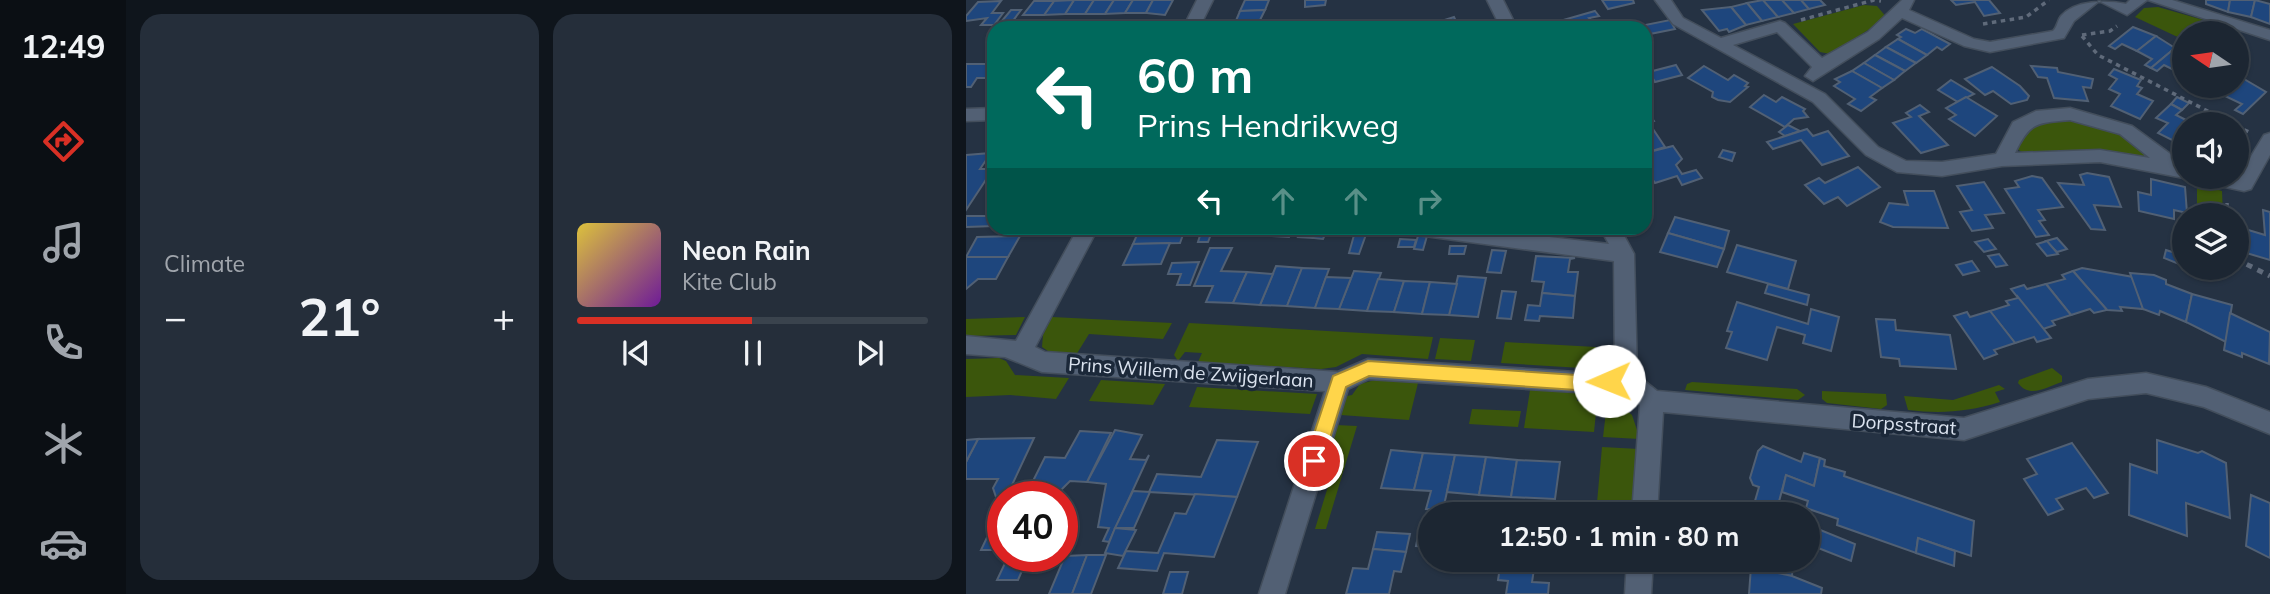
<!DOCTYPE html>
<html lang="en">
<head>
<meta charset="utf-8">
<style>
	body { margin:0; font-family:Mulish,sans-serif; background:#252e3a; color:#f1f3f6; height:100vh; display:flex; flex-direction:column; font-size:26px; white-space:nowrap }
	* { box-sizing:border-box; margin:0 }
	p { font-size:23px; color:#a0a5ac }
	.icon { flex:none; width:38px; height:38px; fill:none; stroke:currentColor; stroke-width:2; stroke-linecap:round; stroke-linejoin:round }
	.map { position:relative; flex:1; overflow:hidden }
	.details { display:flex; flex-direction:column; gap:14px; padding:14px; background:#0f151c; width:840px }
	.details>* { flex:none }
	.guide { position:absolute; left:21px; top:21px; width:665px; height:214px; border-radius:21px; box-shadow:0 2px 5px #0004,0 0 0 2px #3a434d; background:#00695c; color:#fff; overflow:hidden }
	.needle { width:46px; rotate:283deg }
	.tools { position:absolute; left:1206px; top:21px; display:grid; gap:14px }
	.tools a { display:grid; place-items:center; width:77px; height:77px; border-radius:50%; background:#1c2632; box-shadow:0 2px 5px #0004,0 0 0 2px #3a434d; font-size:35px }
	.speed { position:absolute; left:21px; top:481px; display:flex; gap:14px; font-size:35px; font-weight:700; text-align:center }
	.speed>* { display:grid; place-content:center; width:91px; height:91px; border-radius:50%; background:#1c2632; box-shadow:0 2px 5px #0004,0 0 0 2px #3a434d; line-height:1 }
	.speed .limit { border:10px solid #d22; background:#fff; color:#111 }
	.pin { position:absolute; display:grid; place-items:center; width:60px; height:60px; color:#fff; margin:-30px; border:4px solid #fff; border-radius:50%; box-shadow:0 2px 7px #0007 }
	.me { position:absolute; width:77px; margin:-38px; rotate:269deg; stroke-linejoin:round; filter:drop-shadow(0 0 5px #0008) }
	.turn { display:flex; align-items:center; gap:24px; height:147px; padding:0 35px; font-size:32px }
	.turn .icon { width:91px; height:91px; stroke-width:2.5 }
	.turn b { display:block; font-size:49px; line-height:60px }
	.lanes { display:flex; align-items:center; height:66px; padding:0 35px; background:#0003; justify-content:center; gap:35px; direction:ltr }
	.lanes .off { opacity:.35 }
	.big { font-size:52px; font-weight:700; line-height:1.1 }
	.details .card { flex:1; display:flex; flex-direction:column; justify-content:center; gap:10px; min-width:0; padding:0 24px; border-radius:21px; background:#252e3a }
	.song { display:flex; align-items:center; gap:21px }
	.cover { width:84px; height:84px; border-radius:10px; background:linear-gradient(135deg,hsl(50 70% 55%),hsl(280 70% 35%)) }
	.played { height:7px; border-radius:4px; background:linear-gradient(90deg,#d93025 50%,#3a434d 50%) }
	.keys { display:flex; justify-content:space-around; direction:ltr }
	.heat { display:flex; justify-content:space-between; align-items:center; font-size:38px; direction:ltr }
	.details .tiles { flex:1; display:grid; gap:14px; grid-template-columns:repeat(2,1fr) }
	.trip { position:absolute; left:452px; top:502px; width:402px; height:70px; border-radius:35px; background:#1c2632; box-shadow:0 2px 5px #0004,0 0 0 2px #3a434d; font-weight:700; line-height:70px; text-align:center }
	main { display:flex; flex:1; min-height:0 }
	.tab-bar { display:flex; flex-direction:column; width:126px; justify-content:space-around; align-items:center; background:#0b0f14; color:#a0a5ac }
	.tab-bar .icon { width:49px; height:49px }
	.tab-bar .current { color:#d93025 }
	.tab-bar b { font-size:32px; color:#f1f3f6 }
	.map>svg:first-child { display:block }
</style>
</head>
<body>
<main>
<nav class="tab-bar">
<b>12:49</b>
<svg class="icon current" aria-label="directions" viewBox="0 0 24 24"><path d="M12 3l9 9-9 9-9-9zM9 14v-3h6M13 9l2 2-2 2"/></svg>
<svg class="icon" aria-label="music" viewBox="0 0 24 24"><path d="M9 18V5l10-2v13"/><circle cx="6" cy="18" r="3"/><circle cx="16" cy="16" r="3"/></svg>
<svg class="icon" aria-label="phone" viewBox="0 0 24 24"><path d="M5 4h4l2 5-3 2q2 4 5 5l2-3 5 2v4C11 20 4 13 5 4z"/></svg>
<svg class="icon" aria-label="climate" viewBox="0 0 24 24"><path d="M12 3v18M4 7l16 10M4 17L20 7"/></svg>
<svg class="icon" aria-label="car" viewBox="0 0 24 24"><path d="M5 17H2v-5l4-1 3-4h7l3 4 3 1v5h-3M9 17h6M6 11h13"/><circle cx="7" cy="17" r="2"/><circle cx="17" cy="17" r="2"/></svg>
</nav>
<section class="details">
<div class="tiles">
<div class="card"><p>Climate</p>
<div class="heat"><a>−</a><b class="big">21°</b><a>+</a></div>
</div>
<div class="card">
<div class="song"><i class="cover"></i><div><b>Neon Rain</b><p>Kite Club</p></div></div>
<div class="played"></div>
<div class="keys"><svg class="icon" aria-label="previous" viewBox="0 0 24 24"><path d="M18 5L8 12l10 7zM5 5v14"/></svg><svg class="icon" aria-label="pause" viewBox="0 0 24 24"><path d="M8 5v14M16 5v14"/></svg><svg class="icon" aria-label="next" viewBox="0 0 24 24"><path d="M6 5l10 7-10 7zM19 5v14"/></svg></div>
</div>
</div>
</section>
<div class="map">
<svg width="1304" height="594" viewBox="0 0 1304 594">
	<rect width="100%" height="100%" fill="#253243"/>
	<g fill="#3b560c">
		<polygon points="898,5 911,6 921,18 864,54 854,52 827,24"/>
		<polygon points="1192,7 1262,27 1273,36 1271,40 1270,33 1218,33 1218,40 1169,17 1178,8"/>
		<polygon points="1095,118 1155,132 1185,154 1179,157 1130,151 1058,153 1049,148 1058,129"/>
		<polygon points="1231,184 1256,191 1257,215 1231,215"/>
		<polygon points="59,317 50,335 0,336 0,319"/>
		<polygon points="86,317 206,323 197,339 123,334 110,355 85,353 76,347 77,335"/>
		<polygon points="223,323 467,337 462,359 396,354 370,367 355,369 232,362 236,353 219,352 212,361 208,355"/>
		<polygon points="474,338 509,340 505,361 469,359"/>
		<polygon points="539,342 630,347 629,361 616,360 615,368 535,363"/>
		<polygon points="33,358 40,361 49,375 103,378 90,399 44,395 0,397 0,359"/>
		<path d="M1086 368 1096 376V382C1080 387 1064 399 1052 383L1053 380Z"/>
		<polygon points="135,380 199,384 187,405 123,401"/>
		<polygon points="409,380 452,383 443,420 375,415 381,396 386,395 394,384"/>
		<polygon points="726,382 831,389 839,395 832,400 719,390 721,384"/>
		<path d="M1033 385 1039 389 1029 392 1034 402C1001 412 975 414 942 410L938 396 987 400Z"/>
		<polygon points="231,387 351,394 344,414 223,407"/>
		<polygon points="564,390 612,393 611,401 631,403 628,432 558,428"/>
		<polygon points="856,391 920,394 921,405 915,409 861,403 856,399"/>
		<polygon points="642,395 666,415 674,439 637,437"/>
		<polygon points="506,409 555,411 552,427 503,424"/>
		<polygon points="370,425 391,426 360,529 349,529 371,457 362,452"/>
		<polygon points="636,447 673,449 669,514 630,514"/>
	</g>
	<g fill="#1e467d" stroke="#516074" stroke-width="2">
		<polygon points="108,0 128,0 119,14 99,14"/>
		<polygon points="108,0 99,14 78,15 88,1"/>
		<polygon points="128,0 148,0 139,14 119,14"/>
		<polygon points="148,0 167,0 159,13 139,14"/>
		<polygon points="167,0 187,0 180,13 159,13"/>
		<polygon points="187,0 207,0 199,15 180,13"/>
		<polygon points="279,0 303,0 299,10 274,11"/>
		<polygon points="339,0 360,0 359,5 339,7"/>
		<polygon points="636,0 667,0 668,3 642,9"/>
		<polygon points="797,0 812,17 796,21 781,3"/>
		<polygon points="797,0 816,0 828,13 812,17"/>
		<polygon points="816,0 835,0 843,9 828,13"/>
		<polygon points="835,0 854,0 859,5 843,9"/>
		<polygon points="985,0 1023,0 1034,13 1018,16 1009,2 990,5"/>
		<polygon points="1240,0 1264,0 1262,12 1240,4"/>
		<polygon points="1264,0 1289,0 1285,17 1262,12"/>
		<polygon points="1289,0 1304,4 1304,24 1285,17"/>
		<polygon points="35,1 26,13 37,13 28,25 15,25 21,18 0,21 0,16 12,2"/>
		<polygon points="68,1 88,1 78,15 57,15"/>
		<polygon points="781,3 796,21 780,25 765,7"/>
		<polygon points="765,7 780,25 763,32 761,29 753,31 736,10"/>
		<polygon points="45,10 55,10 46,22 35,22"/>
		<polygon points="299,10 293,22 269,23 274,11"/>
		<polygon points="629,11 633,16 623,18 633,28 594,28 590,22"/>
		<polygon points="488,17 493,28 464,28 463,25"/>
		<polygon points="704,20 709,29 679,35 679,28 674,26"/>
		<polygon points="293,22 291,28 266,28 269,23"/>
		<polygon points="1167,27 1190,36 1171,51 1156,44 1149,49 1143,46"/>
		<polygon points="940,29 949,33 956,29 984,44 976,50 971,47 961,55 932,39 935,37 931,35"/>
		<polygon points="1190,36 1209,48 1185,68 1179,65 1186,59 1171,51"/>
		<polygon points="932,39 961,55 950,63 920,47"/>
		<polygon points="920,47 950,63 939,71 909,55"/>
		<polygon points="1209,48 1218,52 1218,69 1214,73 1198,65 1191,71 1185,68"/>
		<polygon points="909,55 939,71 928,80 898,63"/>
		<polygon points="898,63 928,80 916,88 886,71"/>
		<polygon points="0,64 28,64 28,71 23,78 11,78 5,87 0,87"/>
		<polygon points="710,65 716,75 689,82 683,72"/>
		<polygon points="738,66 762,80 768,75 782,83 779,86 782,87 764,102 752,100 746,97 747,92 722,78"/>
		<polygon points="1065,66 1091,68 1092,72 1127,79 1125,88 1117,87 1122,101 1088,98 1081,78 1072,77"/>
		<polygon points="1026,67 1054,86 1063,96 1061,100 1045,104 1027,91 1019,95 999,79"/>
		<polygon points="1148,69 1175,80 1171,86 1176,88 1171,94 1187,101 1174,119 1145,106 1154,94 1143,89 1151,79 1143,75"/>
		<polygon points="886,71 916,88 904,97 910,100 895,111 882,104 889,99 868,86 874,82 869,79"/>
		<polygon points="1278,79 1300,92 1277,114 1269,110 1276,104 1259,96"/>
		<polygon points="985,80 1008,94 992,102 972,90"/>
		<polygon points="1234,86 1270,86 1259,96 1243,87 1236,93 1229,90"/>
		<polygon points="798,95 810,102 816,97 839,109 837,111 842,117 828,119 819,127 784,107"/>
		<polygon points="1000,97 1031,116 1009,136 983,119 990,115 980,108"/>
		<polygon points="1211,97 1223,103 1216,110 1205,104"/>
		<polygon points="1205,104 1216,110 1210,115 1228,124 1218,124 1218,146 1192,133 1202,123 1190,118"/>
		<polygon points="954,105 963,112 953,116 982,145 955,153 927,123 945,117 940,113"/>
		<polygon points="683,114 688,121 683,123 699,147 679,153 679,115"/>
		<polygon points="822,125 834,131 819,136 813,132"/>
		<polygon points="841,129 847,136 862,131 883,156 856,165 835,140 807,149 801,142"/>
		<polygon points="707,146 716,159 710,165 716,174 730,170 736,178 716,185 711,176 689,183 679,168 679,153"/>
		<polygon points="757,150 769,153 766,161 753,157"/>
		<polygon points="25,153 14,169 27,169 0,210 0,155"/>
		<polygon points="892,167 914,187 881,206 872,197 858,204 839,185 853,178 859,183"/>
		<polygon points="1121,173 1143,177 1155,207 1128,205 1139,230 1125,229 1092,183 1118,185 1114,175"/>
		<polygon points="1066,176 1076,178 1097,207 1072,210 1079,220 1073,221 1083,235 1070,237 1039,189 1053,187 1049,181"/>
		<polygon points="1185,179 1219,187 1221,213 1208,210 1208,219 1173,211 1172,192 1185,195"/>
		<polygon points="1018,182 1038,213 1019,215 1027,228 1006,231 994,212 1006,210 991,186"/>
		<polygon points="938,191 968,191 982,228 927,227 914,222 923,203 942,205"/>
		<polygon points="1297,210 1304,212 1304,260 1277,252 1276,228 1299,235"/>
		<polygon points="0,216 28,216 28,226 0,227"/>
		<polygon points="709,217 763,231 758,249 702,233"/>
		<polygon points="174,228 210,228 208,232 218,232 214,243 167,244"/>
		<polygon points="352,228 362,228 357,239 347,238"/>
		<polygon points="390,228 402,229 393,254 383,253"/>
		<polygon points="236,229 247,229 242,242 232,242"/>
		<polygon points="310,229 326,230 323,237 307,236"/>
		<polygon points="335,230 350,231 347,238 332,237"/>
		<polygon points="702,233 758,249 751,267 694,252"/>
		<polygon points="54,236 42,257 0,257 11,237"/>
		<polygon points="452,236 461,236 457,250 448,249"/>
		<polygon points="1091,238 1101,249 1091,252 1080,241"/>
		<polygon points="434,239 450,240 448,247 432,247"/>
		<polygon points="1022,239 1030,249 1018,252 1009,242"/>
		<polygon points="1081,241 1092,254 1081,256 1071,244"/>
		<polygon points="204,243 195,264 157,265 167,244"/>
		<polygon points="771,245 830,261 822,289 761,272"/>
		<polygon points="484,246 500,246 498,254 483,254"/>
		<polygon points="244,248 266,248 255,271 281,272 267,303 240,302 247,286 228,286"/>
		<polygon points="526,250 540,251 535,273 521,272"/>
		<polygon points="1200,250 1218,256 1218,266 1198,258"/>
		<polygon points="1033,254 1041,265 1030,267 1022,256"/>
		<polygon points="570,256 609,258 604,259 602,272 612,272 609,296 576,293 578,282 566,281"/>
		<polygon points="0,257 42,257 30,279 12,279 0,289"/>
		<polygon points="1006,261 1013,271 997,275 990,265"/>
		<polygon points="233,262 224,285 211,285 215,274 202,274 206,263"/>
		<polygon points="310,266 336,268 321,306 294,305"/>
		<polygon points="336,268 363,269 349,308 321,306"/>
		<polygon points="1116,268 1167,277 1177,309 1154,307 1156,311 1141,310 1107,271"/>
		<polygon points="388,271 415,273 401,311 373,309"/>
		<polygon points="1107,271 1141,310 1128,313 1124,309 1105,315 1080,284 1099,279 1096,275"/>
		<polygon points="281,272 307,274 294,305 267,303"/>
		<polygon points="1164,273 1188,275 1200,280 1200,284 1226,294 1220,322 1194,311 1193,315 1177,309"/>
		<polygon points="492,276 520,278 512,317 483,315"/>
		<polygon points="360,277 385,278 373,309 349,308"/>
		<polygon points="412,279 438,281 428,312 401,311"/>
		<polygon points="438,281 464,282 456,314 428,312"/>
		<polygon points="464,282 491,284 483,315 456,314"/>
		<polygon points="802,284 843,295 841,305 799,293"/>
		<polygon points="1080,284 1105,315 1086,321 1089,325 1077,329 1045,289 1058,285 1061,289"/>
		<polygon points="536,291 550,292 545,319 531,318"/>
		<polygon points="576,293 609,296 607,318 574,316 573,321 559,320 562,305 574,306"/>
		<polygon points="1226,294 1266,305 1260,342 1220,322"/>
		<polygon points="1052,298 1052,297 1085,338 1071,342 1068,337 1049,343 1024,311 1043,305 1040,301"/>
		<polygon points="771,302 842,324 845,309 873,317 865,351 837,343 839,335 811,327 801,360 760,348 766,332 761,331"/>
		<polygon points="1024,311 1049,343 1028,350 1031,354 1018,359 988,316 1001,312 1004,317"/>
		<polygon points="1264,313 1304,332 1303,364 1276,353 1276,357 1258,350"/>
		<polygon points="910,319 929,320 930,330 984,335 990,369 934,366 933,359 915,357"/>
		<polygon points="149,430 176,435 164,459 180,460 183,455 143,542 137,541 143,528 132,527 140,484 121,482"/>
		<polygon points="114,431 145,433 121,482 104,481 90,495 59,497 79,457 99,458"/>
		<polygon points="68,438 46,485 65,485 59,497 30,497 27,488 32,479 0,479 0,462 12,439"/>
		<polygon points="12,439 0,462 0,440"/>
		<polygon points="251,440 292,442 271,497 183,492 191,474 235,477"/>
		<polygon points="1191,440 1232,453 1236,451 1260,463 1264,518 1220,503 1221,536 1163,515 1164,464 1191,473"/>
		<polygon points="1106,443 1142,493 1128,498 1120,488 1090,499 1097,509 1082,515 1058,479 1071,474 1061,459"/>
		<polygon points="797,446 835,462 838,453 854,458 848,486 820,475 811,509 789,501 793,487 787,485 784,478 792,451"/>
		<polygon points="425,450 457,453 448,490 415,488"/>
		<polygon points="457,453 489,455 477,510 460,509 465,491 448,490"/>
		<polygon points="489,455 520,457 513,495 481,492"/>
		<polygon points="520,457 551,460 545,497 513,495"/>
		<polygon points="854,458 859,460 858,466 879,472 878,476 1008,521 1005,556 952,538 950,553 871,525 872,519 840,508 842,501 816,492 820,475 848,486"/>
		<polygon points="551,460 594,462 589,499 545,497"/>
		<polygon points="167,491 184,492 168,528 149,528"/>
		<polygon points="229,494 271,497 248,557 198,553 191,571 152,568 160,551 192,553 209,513 220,514"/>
		<polygon points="1285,495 1304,503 1304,558 1280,546"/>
		<polygon points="37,504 37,546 35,550 15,550"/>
		<polygon points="842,525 889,544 885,561 842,544"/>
		<polygon points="149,528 170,530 157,556 139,553"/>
		<polygon points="453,531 464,532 464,547 450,546"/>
		<polygon points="411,532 444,534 440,552 407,549"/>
		<polygon points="952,538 989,551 988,566 950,553"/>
		<polygon points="407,549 440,552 435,572 428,571 423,594 380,594 387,568 402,569"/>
		<polygon points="121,555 106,594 83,594 99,556"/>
		<polygon points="121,555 140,555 125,594 106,594"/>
		<polygon points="41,559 61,559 52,580 31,580"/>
		<polygon points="535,560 569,563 566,582 583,583 582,594 540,594 542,581 532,580"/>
		<polygon points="786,560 827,560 826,576 785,567"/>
		<polygon points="785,567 826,576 856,588 855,594 783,594"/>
		<polygon points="204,572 222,572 216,594 197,594"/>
	</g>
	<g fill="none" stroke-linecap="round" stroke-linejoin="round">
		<g stroke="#434e5c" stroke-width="3">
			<g id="minor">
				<polygon points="231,0 247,0 233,28 217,28"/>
				<polygon points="521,0 537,0 551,28 535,28"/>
				<path d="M689 0H705L717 18 755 38 814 21 819 23 856 58 902 32 936 0H948L943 10 1008 39 1024 42 1087 31C1092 26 1091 21 1095 16 1109 0 1140 0 1160 4L1164 0H1181L1161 15 1133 1 1108 21 1098 38 1024 52 998 46 936 18 913 39 847 81 839 76 846 67 811 32 767 45 859 94 912 147 940 161 976 162 1030 154 1047 122 1070 111 1104 108 1166 126 1218 164V177H1221L1218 178 1134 162 1036 166 976 176 931 172 900 155 847 102 707 24ZM1104 120 1154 134 1184 158 1134 150 1049 153C1064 122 1070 123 1104 120Z"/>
				<polygon points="1182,0 1206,0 1304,30 1304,40"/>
				<polygon points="28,108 28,120 0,121 0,109"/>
				<polygon points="1304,133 1304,155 1285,189 1278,191 1236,182 1234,177 1273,176 1298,135"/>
				<polygon points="112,228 132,228 69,347 79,352 372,372 402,359 626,373 649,370 648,261 451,235 444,233 441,228 508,228 643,244 634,228 654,228 668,254 671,375 691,391 998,418 1122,379 1180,373 1240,387 1304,412 1304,434 1238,407 1180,393 1122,399 998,440 697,412 691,514 666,514 674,405 656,389 626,393 403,379 382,389 319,594 293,594 359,391 76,372 39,357 0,354 0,336 50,341"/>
				<polygon points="661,560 687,560 685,594 659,594"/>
			</g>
		</g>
		<g stroke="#5f6a7a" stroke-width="3.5" stroke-dasharray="4.5 4.5" stroke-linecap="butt">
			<polyline points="835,20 908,0 915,1"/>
			<polyline points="1017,24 1060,17 1083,0"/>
			<polyline points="1116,35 1144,31 1151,26"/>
			<polyline points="1116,36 1132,55 1267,124"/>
			<polyline points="1270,126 1283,132"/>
			<polyline points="1261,203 1261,215"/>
		</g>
		<polyline stroke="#5f6a7a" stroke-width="5" stroke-dasharray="6 6" stroke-linecap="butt" points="1270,259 1304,276"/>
		<use href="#minor" fill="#526074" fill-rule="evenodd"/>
	</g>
	<polygon fill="#ffd54a" stroke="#a68a30" stroke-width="2" points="402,361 626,376 643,374 651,381 649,387 626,391 403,376 380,387 355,467 348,470 342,467 339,461 367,376"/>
	<g text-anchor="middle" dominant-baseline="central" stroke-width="7" stroke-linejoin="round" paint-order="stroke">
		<g font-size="19" fill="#dbe3ef" stroke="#1b2839">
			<text transform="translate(225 372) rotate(4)">Prins Willem de Zwijgerlaan</text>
			<text transform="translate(938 424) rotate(4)">Dorpsstraat</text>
		</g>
	</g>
</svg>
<div class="tools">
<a><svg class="needle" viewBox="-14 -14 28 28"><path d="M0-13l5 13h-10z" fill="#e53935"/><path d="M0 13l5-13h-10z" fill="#a0a5ac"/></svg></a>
<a><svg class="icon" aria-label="sound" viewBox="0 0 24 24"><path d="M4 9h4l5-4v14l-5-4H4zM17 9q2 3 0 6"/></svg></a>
<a><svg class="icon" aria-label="layers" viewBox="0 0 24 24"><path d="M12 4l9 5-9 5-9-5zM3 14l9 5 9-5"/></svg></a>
</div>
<div class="speed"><div class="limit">40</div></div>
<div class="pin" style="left:348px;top:461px;background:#d93025"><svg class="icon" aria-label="arrive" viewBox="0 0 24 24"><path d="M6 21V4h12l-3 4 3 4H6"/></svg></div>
<svg class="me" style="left:643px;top:381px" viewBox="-20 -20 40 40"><circle r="19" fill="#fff"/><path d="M0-13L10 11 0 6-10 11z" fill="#ffd54a"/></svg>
<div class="trip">12:50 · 1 min · 80 m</div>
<div class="guide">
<div class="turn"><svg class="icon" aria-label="left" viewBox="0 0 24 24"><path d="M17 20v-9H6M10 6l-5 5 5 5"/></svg><div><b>60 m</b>Prins Hendrikweg</div></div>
<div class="lanes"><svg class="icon" aria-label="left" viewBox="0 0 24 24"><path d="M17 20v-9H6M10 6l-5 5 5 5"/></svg><svg class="icon off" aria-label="ahead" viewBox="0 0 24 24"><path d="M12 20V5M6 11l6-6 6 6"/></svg><svg class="icon off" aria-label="ahead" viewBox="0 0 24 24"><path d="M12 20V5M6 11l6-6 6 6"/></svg><svg class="icon off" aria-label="right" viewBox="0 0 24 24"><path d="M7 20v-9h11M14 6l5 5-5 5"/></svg></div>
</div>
</div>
</main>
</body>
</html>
